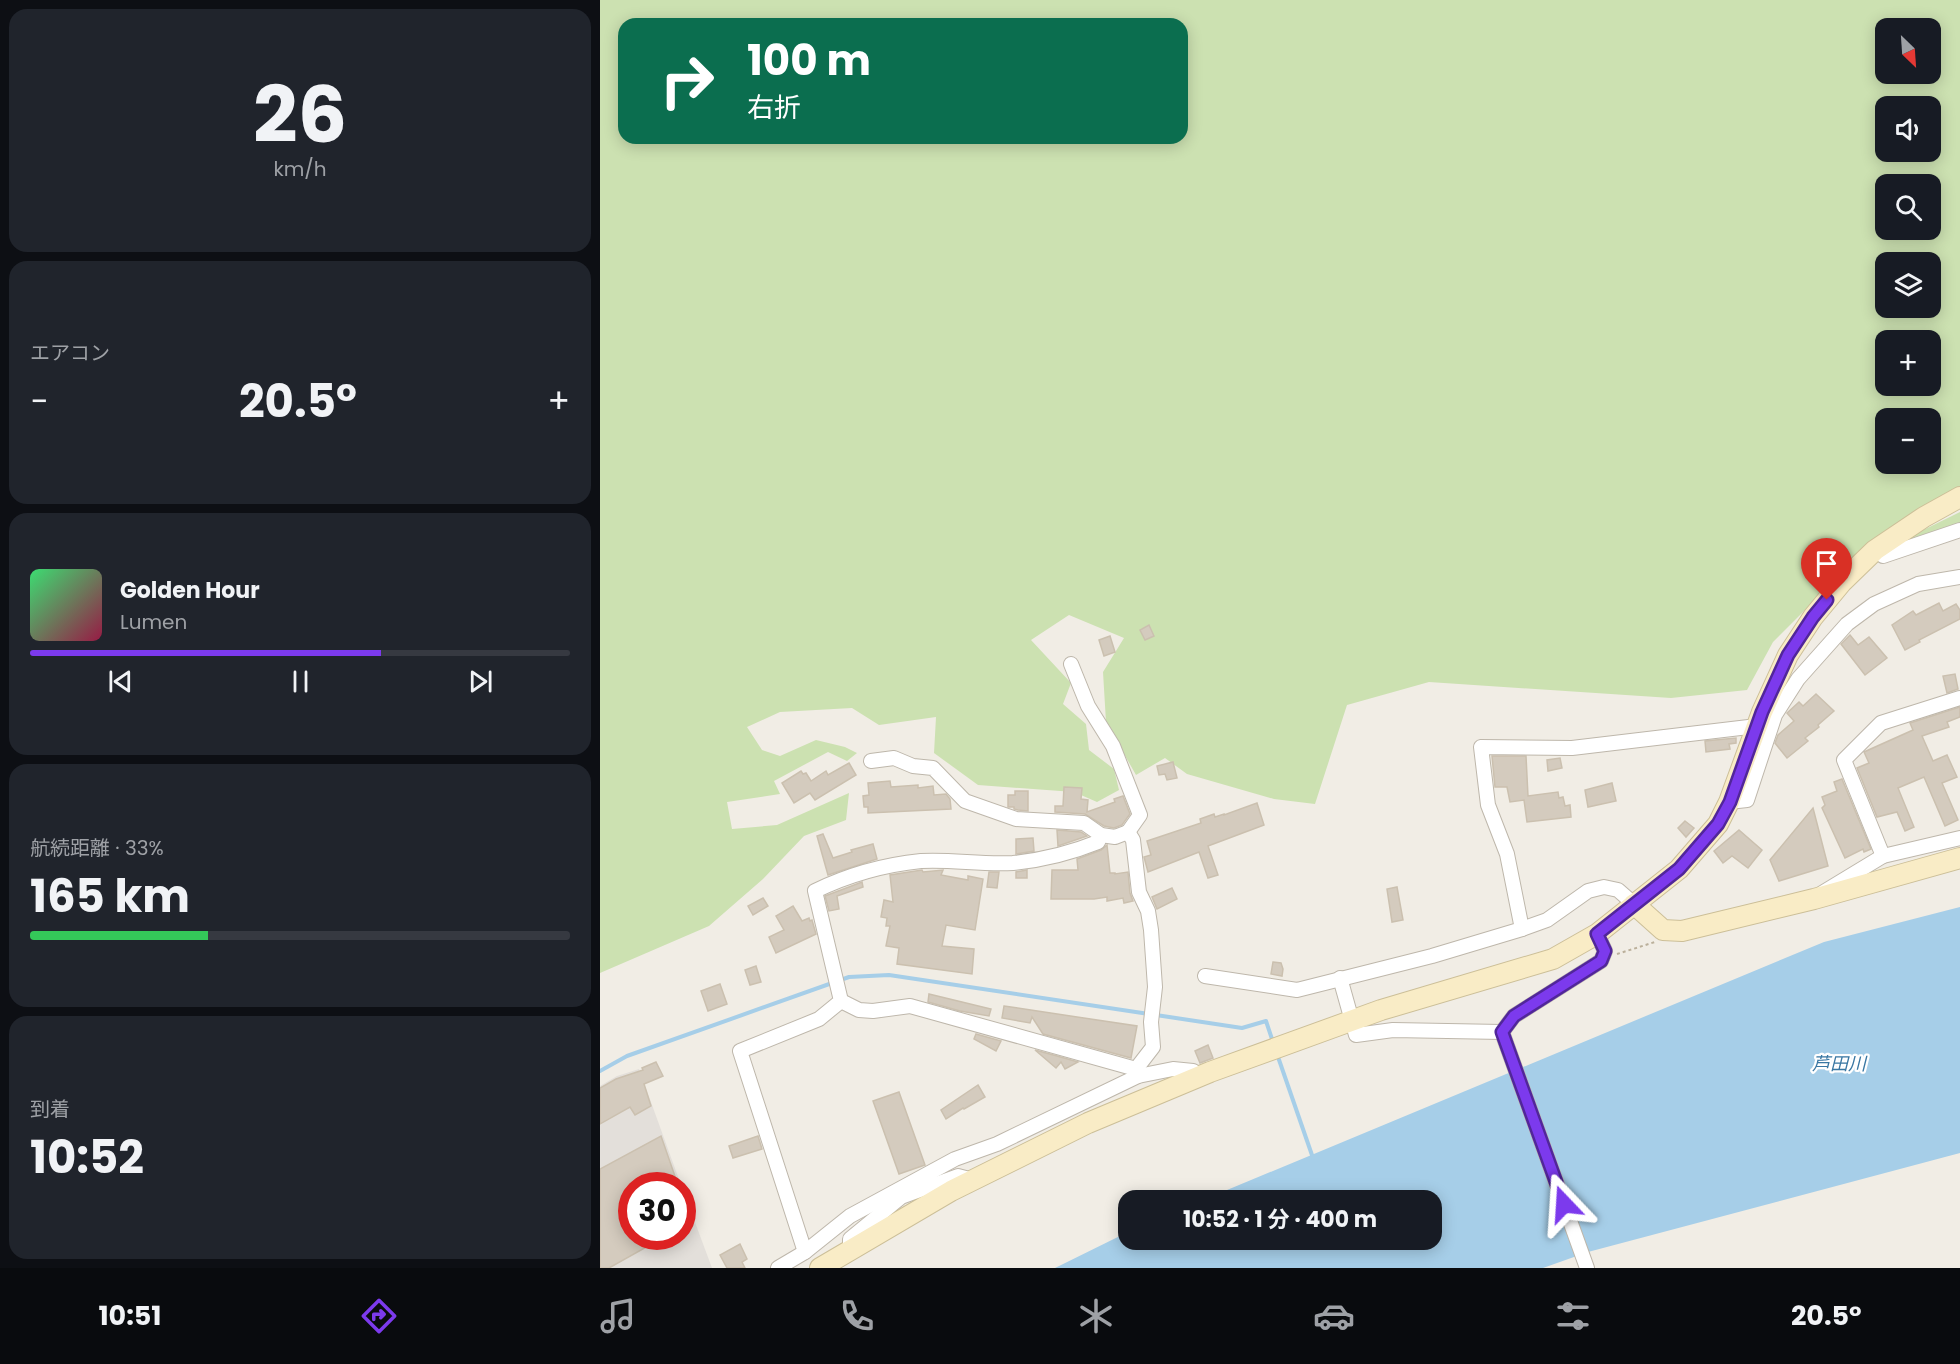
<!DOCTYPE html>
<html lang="ja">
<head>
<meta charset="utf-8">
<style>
	body { margin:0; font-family:Poppins,"Noto Sans JP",sans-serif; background:#20242c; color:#f1f3f6; height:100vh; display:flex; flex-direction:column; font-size:22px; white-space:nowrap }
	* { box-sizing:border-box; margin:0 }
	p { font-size:20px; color:#9ea1a6 }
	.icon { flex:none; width:33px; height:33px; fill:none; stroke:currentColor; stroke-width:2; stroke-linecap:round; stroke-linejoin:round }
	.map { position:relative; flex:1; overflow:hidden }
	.sheet { display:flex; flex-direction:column; gap:9px; padding:9px; background:#0d0f14; width:600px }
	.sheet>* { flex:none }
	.guide { position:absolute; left:18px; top:18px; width:570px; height:126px; border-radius:18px; box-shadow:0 3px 15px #0003; background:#0b6e4f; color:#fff; overflow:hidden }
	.needle { width:39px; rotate:155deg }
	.fabs { position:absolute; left:1275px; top:18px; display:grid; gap:12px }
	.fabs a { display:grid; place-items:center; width:66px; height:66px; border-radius:12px; background:#171b24; box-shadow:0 3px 15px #0003; font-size:30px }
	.speed { position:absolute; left:18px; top:1172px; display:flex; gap:12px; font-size:30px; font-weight:700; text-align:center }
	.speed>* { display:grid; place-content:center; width:78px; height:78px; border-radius:50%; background:#171b24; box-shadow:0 3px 15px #0003; line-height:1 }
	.speed .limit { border:9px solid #d22; background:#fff; color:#111 }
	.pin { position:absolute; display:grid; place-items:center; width:51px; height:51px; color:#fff; margin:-62px -26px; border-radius:50% 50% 50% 0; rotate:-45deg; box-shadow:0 0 6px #0007 }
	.pin .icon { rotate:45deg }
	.me { position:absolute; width:66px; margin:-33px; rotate:340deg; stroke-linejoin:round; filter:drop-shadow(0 0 4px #0008) }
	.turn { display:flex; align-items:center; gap:21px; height:126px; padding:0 30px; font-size:27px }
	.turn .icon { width:78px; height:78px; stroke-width:2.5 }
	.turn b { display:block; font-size:42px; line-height:51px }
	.big { font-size:45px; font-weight:700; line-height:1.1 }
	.sheet .tile { flex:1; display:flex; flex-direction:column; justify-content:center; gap:9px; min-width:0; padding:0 21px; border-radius:18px; background:#20242c }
	.sheet .dial { align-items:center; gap:0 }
	.dial b { font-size:78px; line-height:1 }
	.song { display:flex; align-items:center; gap:18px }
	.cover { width:72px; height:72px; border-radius:9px; background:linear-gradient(135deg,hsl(140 70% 55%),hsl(340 70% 35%)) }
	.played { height:6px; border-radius:3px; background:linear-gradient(90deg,#7c3aed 65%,#363941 65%) }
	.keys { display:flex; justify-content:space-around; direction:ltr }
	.heat { display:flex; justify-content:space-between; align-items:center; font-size:33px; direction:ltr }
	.charge { height:9px; border-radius:4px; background:linear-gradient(90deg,#34c759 33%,#363941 0) }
	.trip { position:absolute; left:518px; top:1190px; width:324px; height:60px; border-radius:18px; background:#171b24; box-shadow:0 3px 15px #0003; font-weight:700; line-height:60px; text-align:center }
	.tab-bar { display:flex; height:96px; justify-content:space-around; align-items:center; background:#090b0e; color:#9ea1a6 }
	.tab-bar .icon { width:42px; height:42px }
	.tab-bar .active { color:#7c3aed }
	.tab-bar b { font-size:27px; color:#f1f3f6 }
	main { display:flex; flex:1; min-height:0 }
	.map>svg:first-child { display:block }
</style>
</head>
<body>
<main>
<section class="sheet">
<div class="tile dial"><b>26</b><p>km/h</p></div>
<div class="tile"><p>エアコン</p>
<div class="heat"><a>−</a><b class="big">20.5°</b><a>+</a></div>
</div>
<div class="tile">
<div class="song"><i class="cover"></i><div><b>Golden Hour</b><p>Lumen</p></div></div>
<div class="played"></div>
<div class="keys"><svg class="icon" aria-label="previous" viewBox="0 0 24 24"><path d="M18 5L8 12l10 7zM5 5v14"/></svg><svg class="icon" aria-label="pause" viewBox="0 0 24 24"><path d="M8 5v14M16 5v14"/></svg><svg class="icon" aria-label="next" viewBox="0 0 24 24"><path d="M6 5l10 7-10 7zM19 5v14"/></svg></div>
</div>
<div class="tile"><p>航続距離 · 33%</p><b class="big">165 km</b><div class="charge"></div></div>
<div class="tile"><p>到着</p><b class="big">10:52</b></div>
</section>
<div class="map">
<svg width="1360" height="1268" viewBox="0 0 1360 1268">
	<rect width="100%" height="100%" fill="#f1ede5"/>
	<polygon fill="#e3dfda" points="39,1069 81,1185 32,1185 32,1236 82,1236 83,1190 112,1268 0,1268 0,1086 17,1076"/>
	<g fill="#cce1b1" fill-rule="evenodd">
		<path d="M0 0H1360V490L1279 536 1173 642 1147 690 1071 698 829 682 747 705 715 804 674 799 587 774 565 758 536 775 506 722 503 672 524 638 469 615 431 640 471 683 463 704 486 724 489 750 514 769 519 790 497 802 474 792 378 785 334 753 336 717 279 725 252 708 180 712 147 727 162 750 180 756 216 740 245 747 257 753 247 761 228 752 174 781 180 794 127 802 132 829 177 825 249 793 246 820 204 836 163 879 109 926 0 973ZM24 24H582V138H24ZM1286 28H1330V74H1286ZM1286 106H1330V152H1286ZM1286 184H1330V230H1286ZM1286 262H1330V308H1286ZM1286 340H1330V386H1286ZM1286 418H1330V464H1286Z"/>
		<polygon points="1360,512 1360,528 1309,540 1307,538"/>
	</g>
	<polygon fill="#a6cee8" points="1360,907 1360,1153 988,1252 943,1268 455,1268 528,1232 528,1239 831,1239 831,1200 603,1200 1224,942"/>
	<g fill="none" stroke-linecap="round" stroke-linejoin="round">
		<g stroke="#a6cee8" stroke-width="4">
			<polyline points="556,1015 642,1028 666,1021 673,1042"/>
			<polyline points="677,1054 713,1158"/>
			<polyline points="0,1071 27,1056 249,977 289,975 549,1014"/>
		</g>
	</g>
	<g fill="#d4cbbe" stroke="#cbc0af" stroke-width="1.5">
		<polygon points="1339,603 1343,611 1356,604 1360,610 1360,619 1319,640 1320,642 1305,650 1292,625 1313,611 1316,615"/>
		<polygon points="549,625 554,636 545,640 540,630"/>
		<polygon points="1250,635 1258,645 1269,637 1287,658 1265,675 1241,644"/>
		<polygon points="510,636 515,652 504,656 499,640"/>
		<polygon points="1355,674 1358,689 1347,693 1343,676"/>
		<polygon points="1216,694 1234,711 1218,725 1219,727 1205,738 1208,741 1187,758 1175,743 1178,735 1194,721 1187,713 1199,702 1203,706"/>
		<polygon points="1360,707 1360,717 1347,722 1349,727 1322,736 1333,761 1347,755 1357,777 1342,783 1358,820 1345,826 1324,777 1298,788 1314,827 1305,831 1297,812 1277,817 1257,768 1269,763 1264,752 1313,730 1310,723"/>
		<polygon points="1136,738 1136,743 1129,744 1130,749 1106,752 1105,741"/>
		<polygon points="892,756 926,756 928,796 958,792 959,798 963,797 965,806 970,805 971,817 927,822 924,800 910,802 907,787 895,787"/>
		<polygon points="960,758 962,768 948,771 947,760"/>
		<polygon points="573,762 577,778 567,780 565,774 559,775 557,766"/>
		<polygon points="249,763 256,775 215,800 210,793 194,803 182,783 201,771 203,774 206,773 211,781 226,771 228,775"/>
		<polygon points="1242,779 1271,849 1264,852 1263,849 1245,858 1222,808 1225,805 1222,797 1237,791 1234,782"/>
		<polygon points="290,781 291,787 318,785 318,788 333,786 334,795 346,794 350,799 351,809 268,813 268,807 264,807 263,796 269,795 268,783"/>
		<polygon points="1012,783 1016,801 988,807 985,790"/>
		<polygon points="464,787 482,788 481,799 488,800 487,812 515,802 514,799 523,796 530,814 522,825 514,828 504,826 485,814 455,812 455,806 463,806"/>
		<polygon points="415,791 428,791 428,811 418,810 414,809 414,807 408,807 408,795 415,795"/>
		<polygon points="657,803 664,825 608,846 618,875 608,878 599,852 548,872 544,857 551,855 547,841 601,823 600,819 614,814 615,817 624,814 624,815"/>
		<polygon points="1213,808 1228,866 1179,881 1170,860"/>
		<polygon points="1085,821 1094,828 1086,837 1078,828"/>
		<polygon points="457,830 481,832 487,836 458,846"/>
		<polygon points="1139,830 1162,850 1148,868 1132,856 1123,863 1114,851"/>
		<polygon points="223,834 233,858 252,852 251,850 273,844 277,859 228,875 217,836"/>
		<polygon points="433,838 434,851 416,854 416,839"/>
		<polygon points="507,845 510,873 515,873 515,874 528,872 530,893 533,901 524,903 523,898 507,901 507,897 494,899 451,899 452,870 478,870 477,859 501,850"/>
		<polygon points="322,870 323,872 343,870 341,875 368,880 368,876 383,879 375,930 346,925 342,946 374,949 372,974 297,964 299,948 286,946 290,926 286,926 287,918 281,917 284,900 293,902 290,875"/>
		<polygon points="427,870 427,878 416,878 416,872"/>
		<polygon points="389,872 399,872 397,888 387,887"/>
		<polygon points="262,882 263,887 237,896 239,909 229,911 225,896"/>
		<polygon points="797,887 803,920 792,922 787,889"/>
		<polygon points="572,888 577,899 557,909 552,897"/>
		<polygon points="163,898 168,906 153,915 148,906"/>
		<polygon points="193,906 202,921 209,918 210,921 212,920 216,934 176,953 169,937 184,930 176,916"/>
		<polygon points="673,962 681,963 683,969 682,976 671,974"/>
		<polygon points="156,966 161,982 150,985 145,970"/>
		<polygon points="120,984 127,1004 108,1011 101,991"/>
		<polygon points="329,994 391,1009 389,1016 360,1011 328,1002"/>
		<polygon points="404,1006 537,1026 531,1058 443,1034 432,1017 430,1023 402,1018"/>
		<polygon points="376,1034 401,1041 396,1051 374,1039"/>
		<polygon points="608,1045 613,1058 600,1063 595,1051"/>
		<polygon points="435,1050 457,1056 478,1062 465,1069 461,1062 456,1068"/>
		<polygon points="56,1062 63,1076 44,1084 51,1106 35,1115 30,1107 0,1124 0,1088 16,1079 43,1070 42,1068"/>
		<polygon points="378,1085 385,1097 364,1109 363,1108 346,1119 341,1110"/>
		<polygon points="299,1092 325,1165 299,1174 273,1101"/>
		<polygon points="61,1136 78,1185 32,1185 32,1236 66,1236 9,1268 0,1268 0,1169"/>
		<polygon points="158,1136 162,1149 133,1158 129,1146"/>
		<polygon points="140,1244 147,1259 142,1262 145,1268 127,1268 120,1255"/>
	</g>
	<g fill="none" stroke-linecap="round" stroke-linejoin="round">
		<g stroke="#beb7ab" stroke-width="16">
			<g id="street">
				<polyline points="1275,550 1283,556 1360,530"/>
				<polyline points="471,664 488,706 513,746 540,815 528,832"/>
				<polyline points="271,761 294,758 313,766 333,768 365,801 416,819 484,823 501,835 515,837 528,832 533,840 539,892 548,911 551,930 555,987 551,1022 553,1047 536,1069 538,1076"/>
				<polyline points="1129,802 1147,800 1175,715 1198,679 1247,624 1274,604 1318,584 1360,577"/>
				<polyline points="1283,856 1244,760 1281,723 1360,698"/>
				<polyline points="1222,893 1283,856 1360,838"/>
				<polyline points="922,929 907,854 888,805 881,747 972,748 1157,726"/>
				<polyline points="605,976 697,990 832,956 922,929 947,920 988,891 1004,887 1018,890 1034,904"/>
				<polyline points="740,978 756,1035 793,1030 902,1032"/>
				<polyline points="241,1001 259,1010 273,1011 310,1006 536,1069"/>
				<polyline points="250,1250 250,1239 301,1197 358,1176 373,1180"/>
				<path d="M205 1252 140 1051 219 1019 241 1001 215 891C250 874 282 865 321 861 351 859 382 865 413 863 442 860 471 853 498 842L501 835"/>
				<polyline points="178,1268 205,1252 250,1216 355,1159 397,1144 538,1076 573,1069 593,1071 596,1078"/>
				<polyline points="987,1268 902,1032 914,1016 1001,961 1005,951 997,934"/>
			</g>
		</g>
		<g stroke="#ccbf98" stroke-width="22">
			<g id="secondary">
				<polyline points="1034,904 1063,930 1082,931 1214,899 1360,858"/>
				<polyline points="220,1268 351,1191 488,1123 610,1072 781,1010 953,959 997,934 1079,869 1118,824 1129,802 1162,712 1188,655 1213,617 1242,582 1275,550 1324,517 1360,497"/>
			</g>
		</g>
		<polyline stroke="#bbb09b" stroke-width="2" stroke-dasharray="3 3" stroke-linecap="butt" points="1017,954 1055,942"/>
		<use href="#street" stroke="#fff" stroke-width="14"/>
		<use href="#secondary" stroke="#f9ecc6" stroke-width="20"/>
	</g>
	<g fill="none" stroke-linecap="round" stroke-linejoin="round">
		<g stroke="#51269a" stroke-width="15">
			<polyline id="route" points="964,1204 902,1032 914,1016 1001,961 1005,951 997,934 1079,869 1118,824 1130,802 1162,712 1188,655 1213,617 1227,600"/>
		</g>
		<use href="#route" stroke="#7c3aed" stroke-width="10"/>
	</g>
	<g text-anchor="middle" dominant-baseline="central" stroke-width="4.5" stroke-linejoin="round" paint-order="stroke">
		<g font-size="18" font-style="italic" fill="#3977a3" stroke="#fff">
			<text x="1239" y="1063">芦田川</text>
		</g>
	</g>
</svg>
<div class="fabs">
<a><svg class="needle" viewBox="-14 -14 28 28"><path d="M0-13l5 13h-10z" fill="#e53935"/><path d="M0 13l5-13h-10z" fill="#9ea1a6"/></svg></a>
<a><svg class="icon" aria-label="sound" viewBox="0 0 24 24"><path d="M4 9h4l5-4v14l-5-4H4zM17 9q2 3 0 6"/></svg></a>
<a><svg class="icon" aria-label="search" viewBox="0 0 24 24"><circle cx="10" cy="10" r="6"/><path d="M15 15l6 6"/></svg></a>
<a><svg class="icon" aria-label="layers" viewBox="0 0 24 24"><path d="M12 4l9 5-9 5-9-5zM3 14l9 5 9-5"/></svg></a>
<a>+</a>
<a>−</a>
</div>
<div class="speed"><div class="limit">30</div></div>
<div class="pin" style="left:1227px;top:600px;background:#d93025"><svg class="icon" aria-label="arrive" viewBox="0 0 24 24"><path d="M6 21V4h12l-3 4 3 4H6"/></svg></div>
<svg class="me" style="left:964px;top:1204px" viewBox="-20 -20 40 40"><path d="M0-17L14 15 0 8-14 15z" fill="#7c3aed" stroke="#fff" stroke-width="4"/></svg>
<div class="trip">10:52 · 1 分 · 400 m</div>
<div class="guide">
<div class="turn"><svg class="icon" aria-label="right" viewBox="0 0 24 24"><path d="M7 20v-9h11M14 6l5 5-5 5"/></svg><div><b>100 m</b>右折</div></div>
</div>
</div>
</main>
<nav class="tab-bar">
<b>10:51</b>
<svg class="icon active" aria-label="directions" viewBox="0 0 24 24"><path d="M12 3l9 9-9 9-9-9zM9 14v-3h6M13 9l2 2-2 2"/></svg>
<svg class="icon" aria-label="music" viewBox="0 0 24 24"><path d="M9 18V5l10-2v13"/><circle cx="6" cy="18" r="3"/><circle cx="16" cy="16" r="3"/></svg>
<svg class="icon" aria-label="phone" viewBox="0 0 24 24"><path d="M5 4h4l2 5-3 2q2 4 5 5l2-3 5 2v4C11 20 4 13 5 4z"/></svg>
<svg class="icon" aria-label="climate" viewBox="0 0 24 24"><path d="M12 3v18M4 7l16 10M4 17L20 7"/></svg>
<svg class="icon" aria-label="car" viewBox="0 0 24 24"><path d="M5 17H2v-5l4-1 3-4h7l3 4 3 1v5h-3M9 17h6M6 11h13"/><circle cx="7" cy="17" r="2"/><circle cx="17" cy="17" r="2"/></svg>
<svg class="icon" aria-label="filters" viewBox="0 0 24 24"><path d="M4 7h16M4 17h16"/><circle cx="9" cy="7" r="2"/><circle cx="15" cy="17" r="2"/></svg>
<b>20.5°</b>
</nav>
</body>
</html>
